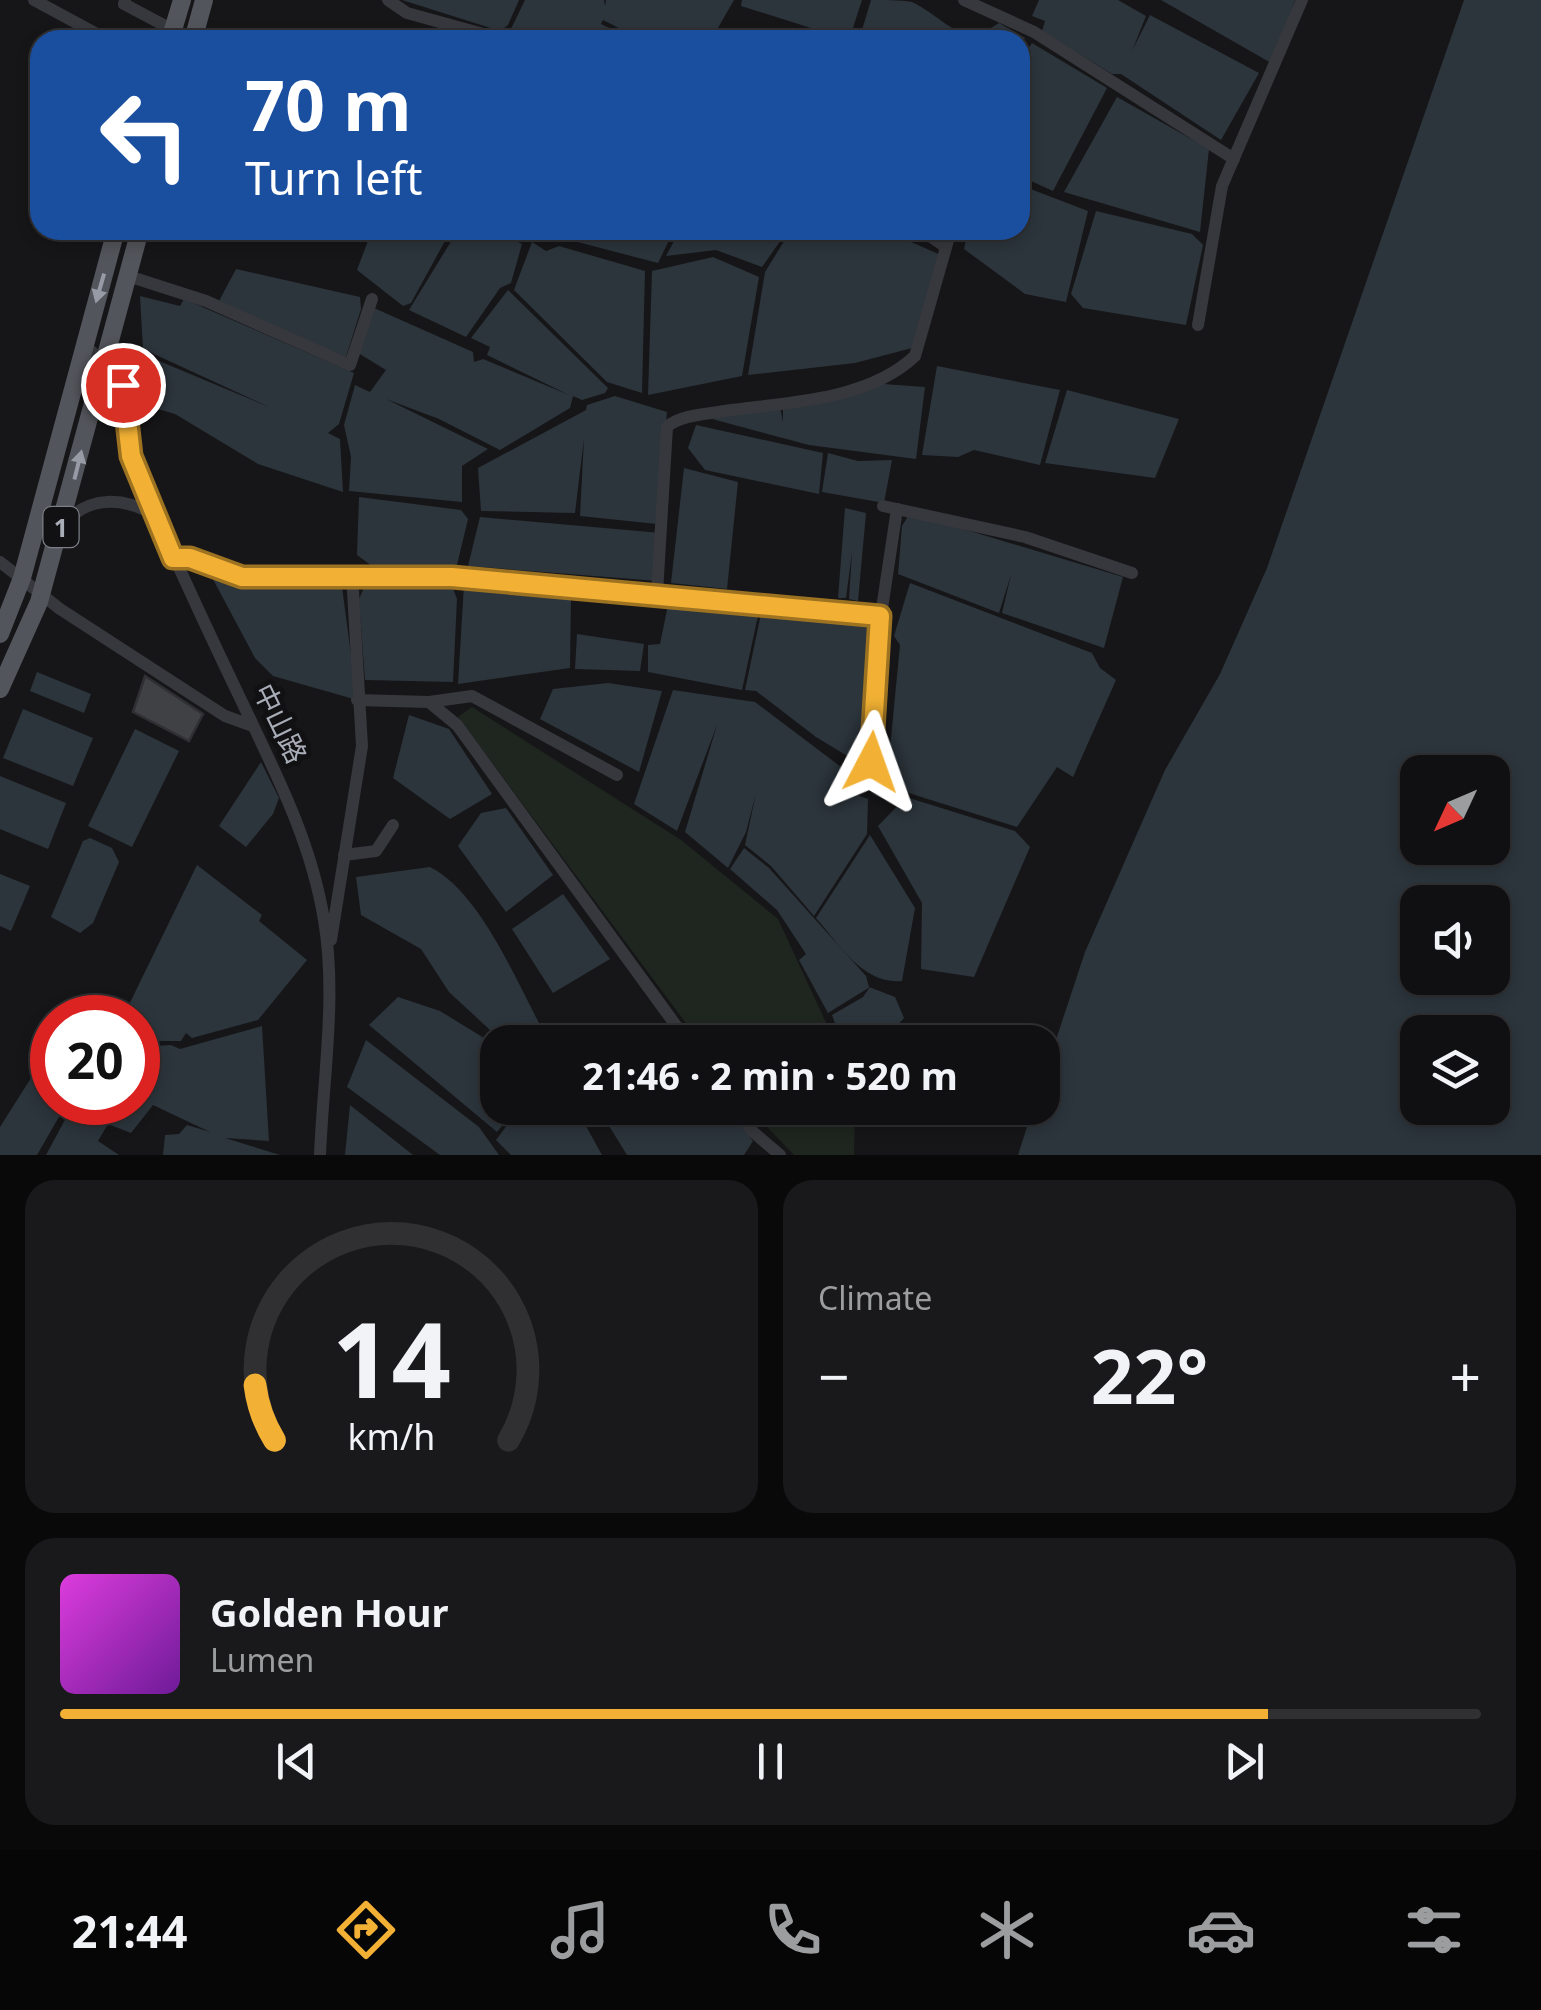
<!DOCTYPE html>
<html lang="en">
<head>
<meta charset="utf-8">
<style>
	body { margin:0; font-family:"Noto Sans","Noto Sans TC",sans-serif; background:#19191b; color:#f1f3f6; height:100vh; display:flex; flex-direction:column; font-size:38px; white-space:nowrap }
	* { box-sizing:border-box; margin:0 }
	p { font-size:32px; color:#9c9d9f }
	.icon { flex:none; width:55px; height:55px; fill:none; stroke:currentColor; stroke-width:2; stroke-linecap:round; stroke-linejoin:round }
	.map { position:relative; height:1155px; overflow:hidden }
	.panel { display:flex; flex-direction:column; gap:25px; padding:25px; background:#09090a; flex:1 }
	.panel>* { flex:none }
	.hud { position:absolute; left:30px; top:30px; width:1000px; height:210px; border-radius:30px; box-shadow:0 5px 15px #0003,0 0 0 2px #303032; background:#1a4fa0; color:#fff; overflow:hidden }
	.needle { width:65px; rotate:226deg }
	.controls { position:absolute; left:1400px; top:755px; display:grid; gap:20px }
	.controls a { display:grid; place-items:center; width:110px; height:110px; border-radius:20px; background:#101012; box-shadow:0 5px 15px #0003,0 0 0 2px #303032; font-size:50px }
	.speed { position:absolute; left:30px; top:995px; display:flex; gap:20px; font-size:50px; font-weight:700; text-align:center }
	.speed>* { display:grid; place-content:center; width:130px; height:130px; border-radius:50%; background:#101012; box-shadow:0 5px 15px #0003,0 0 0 2px #303032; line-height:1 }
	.speed .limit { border:15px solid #d22; background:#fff; color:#111 }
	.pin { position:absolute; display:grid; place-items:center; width:85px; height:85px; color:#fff; margin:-42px; border:5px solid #fff; border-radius:50%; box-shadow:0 2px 10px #0007 }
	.me { position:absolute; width:110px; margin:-55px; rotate:4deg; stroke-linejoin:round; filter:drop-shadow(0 0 8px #0008) }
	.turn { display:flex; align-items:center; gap:35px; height:210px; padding:0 50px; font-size:45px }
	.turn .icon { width:130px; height:130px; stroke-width:2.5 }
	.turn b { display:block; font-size:70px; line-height:85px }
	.big { font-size:75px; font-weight:700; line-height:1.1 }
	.panel .card { flex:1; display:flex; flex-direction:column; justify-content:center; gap:15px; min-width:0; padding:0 35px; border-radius:30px; background:#19191b }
	.panel .dial { align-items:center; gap:0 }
	.dial svg { height:260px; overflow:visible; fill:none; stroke:#303032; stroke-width:7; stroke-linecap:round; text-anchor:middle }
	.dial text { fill:#f1f3f6; stroke:none }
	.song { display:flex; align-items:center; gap:30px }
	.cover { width:120px; height:120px; border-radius:15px; background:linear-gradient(135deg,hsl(300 70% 55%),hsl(280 70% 35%)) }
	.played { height:10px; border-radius:5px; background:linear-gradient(90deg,#f2b134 85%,#303032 85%) }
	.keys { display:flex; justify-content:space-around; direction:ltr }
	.heat { display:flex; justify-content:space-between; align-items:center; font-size:55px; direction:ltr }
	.panel .tiles { flex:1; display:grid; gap:25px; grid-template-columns:1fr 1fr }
	.card:last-child { grid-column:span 2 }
	.trip { position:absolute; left:480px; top:1025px; width:580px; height:100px; border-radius:30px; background:#101012; box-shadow:0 5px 15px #0003,0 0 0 2px #303032; font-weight:700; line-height:100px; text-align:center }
	.tabs { display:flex; height:160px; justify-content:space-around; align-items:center; background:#060607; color:#9c9d9f }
	.tabs .icon { width:70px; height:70px }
	.tabs .current { color:#f2b134 }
	.tabs b { font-size:45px; color:#f1f3f6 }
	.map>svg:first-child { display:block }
</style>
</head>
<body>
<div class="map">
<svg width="1541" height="1155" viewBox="0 0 1541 1155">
	<rect width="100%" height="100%" fill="#161618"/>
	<g fill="#1e261f">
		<polygon points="472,707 681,840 778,919 835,1042 700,1042 458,717"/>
		<polygon points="749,1108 855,1108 854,1155 794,1155"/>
	</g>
	<g fill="#2c353c" fill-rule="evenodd">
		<polygon points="402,0 519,0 508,25 500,31"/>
		<polygon points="525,0 604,0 605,6 606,0 734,0 711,40 643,40 603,20 601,24 633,40 593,40 595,34 591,40 525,40 510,31"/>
		<polygon points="742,0 862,0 849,40 741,6"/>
		<path d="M871 0C883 0 900 0 912 2 946 18 960 50 999 23L1025 38 1020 46V40H859Z"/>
		<polygon points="1039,0 1118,0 1146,16 1132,51 1150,15 1259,73 1221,140 1121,74 1112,74 1042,31 1045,21 1032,16"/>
		<polygon points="1161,0 1295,0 1273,64"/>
		<path d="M1464 0H1541V1155H1018L1033 1108H1042L1043 1079 1085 952 1165 770 1220 674 1267 568ZM1492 772V848H1418V772ZM1492 902V978H1418V902ZM1492 1032V1108H1418V1032Z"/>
		<polygon points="1032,43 1107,88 1053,191 1020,176 1020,61"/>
		<polygon points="1117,97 1209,149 1200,232 1064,192"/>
		<polygon points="1020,185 1088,211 1066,302 1025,294 964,249 968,230 1020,230"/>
		<polygon points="1096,211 1192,234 1203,245 1186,325 1083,308 1071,294"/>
		<polygon points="372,230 451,230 411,303 403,306 357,270"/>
		<polygon points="458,230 494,230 522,244 511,283 500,288 466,337 409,310"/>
		<polygon points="570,230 674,230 658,263 566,239"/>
		<polygon points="680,230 788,230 762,267 716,250 666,256"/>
		<polygon points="791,230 884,230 943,256 912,348 855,363 748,375 765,272"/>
		<polygon points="532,242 546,251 559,246 645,271 642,393 607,382 514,290"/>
		<polygon points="713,257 759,277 742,376 648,395 652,271"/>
		<polygon points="236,269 360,297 361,309 346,357 219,301"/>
		<polygon points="508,290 608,388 605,393 582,400 573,396 570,408 500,450 439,419 386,399 488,449 462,466 462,502 349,491 351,457 344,425 355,385 370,392 386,370 358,353 374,308 473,352 474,362 483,359 569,395 487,355 490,347 471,338"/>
		<polygon points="140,296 180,306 184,299 354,373 339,424 328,433 340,439 343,492 258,464 175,414 144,405 140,353 269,407 143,349"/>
		<polygon points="937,366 1060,390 1040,465 974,450 958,457 922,455"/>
		<polygon points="869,383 925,387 916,459 809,445 712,419 780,407 783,422 783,407"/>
		<polygon points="1067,390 1179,419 1155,478 1045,463"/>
		<polygon points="615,396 667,412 657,524 580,516 584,438 575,513 481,511 478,468 586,410 587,405"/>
		<polygon points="696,425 823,453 819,494 705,470 688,448"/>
		<polygon points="828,453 858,461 892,460 884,503 822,492"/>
		<polygon points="684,468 738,482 727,589 671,583"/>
		<polygon points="359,497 461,510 468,519 457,565 372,566 357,555"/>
		<polygon points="845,508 866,513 858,601 849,599 852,552 846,598 838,598"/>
		<polygon points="910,513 1123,577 1104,648 1002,613 1011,575 999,613 898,574 902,526"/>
		<polygon points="480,517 661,533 658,581 468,566"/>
		<polygon points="207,568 287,583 342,587 357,700 273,676 255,658"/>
		<polygon points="368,579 452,586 457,599 453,682 365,680 359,599"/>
		<polygon points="910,583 1092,653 1100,668 1116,680 1073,777 1057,767 1017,827 899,790 887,779 900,645 894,636"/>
		<polygon points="464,585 571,595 570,668 458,684"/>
		<polygon points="669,600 759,611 742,690 648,672 648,645 660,644"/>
		<polygon points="762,609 884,625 867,768 816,737 756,691 745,690"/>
		<polygon points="577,634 644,644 640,671 575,669"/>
		<polygon points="37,672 91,694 84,713 30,691"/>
		<polygon points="608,683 662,691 639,772 540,719 553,689"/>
		<polygon points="673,690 755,702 849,773 846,791 868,799 867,834 814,916 771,866 745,845 756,793 746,832 728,868 685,832 717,725 677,831 634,804"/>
		<polygon points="23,709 93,738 73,786 3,758"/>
		<polygon points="409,715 449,729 492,794 450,819 393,778"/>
		<polygon points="135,729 179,751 132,847 88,826"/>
		<polygon points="261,762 279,798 273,814 246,847 219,826"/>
		<polygon points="0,776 66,803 48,849 0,829"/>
		<polygon points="906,797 1015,831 1030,847 974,977 921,969 922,903 878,826"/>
		<polygon points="506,808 553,875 506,912 458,846 481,813"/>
		<path d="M870 835 915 908 902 981C863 985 839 944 816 918Z"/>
		<polygon points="90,838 112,848 119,862 93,923 80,933 51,917 83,841"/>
		<polygon points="744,848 769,868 866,976 869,987 895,997 904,1018 882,1042 842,1042 832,1015 863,997 870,987 828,1013 799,960 806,954 777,910 730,869"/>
		<polygon points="197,865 262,915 259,921 307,960 258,1020 192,1038 186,1033 181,1041 138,1041 138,1018 123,1017"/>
		<path d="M430 867C482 893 519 988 548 1040L545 1042H503L449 992 421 949 361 915 356 877Z"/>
		<polygon points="0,874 30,886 11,931 0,926"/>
		<polygon points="563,894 610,959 553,993 512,929"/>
		<polygon points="398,997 440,1011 497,1046 498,1108 517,1108 497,1132 369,1025"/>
		<polygon points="262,1026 269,1141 225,1138 280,1155 163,1155 165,1135 179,1134 187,1125 210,1132 153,1105 131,1133 108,1124 98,1141 119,1155 46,1155 74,1103 138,1102 138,1047 171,1045 180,1049"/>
		<polygon points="366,1040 479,1127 499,1155 440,1155 347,1087"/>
		<polygon points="50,1048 52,1102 67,1103 37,1155 0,1155 0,1127"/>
		<polygon points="350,1105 413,1155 414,1155 345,1155"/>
		<polygon points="520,1108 576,1108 602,1155 511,1155 496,1140"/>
		<polygon points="598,1108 727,1108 753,1141 744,1155 627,1155"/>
	</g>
	<polygon fill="#404145" stroke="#303034" stroke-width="2.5" points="145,676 203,714 189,741 133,712"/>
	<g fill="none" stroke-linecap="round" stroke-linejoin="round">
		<g stroke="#37383d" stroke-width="12">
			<polyline points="34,0 108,40"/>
			<polyline points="125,0 124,4 173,30"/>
			<polyline points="388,0 407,13 505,40"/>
			<polyline points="964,0 1034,32 1234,159"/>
			<polyline points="921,230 946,247"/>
			<polyline points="128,276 206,301 350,365 372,299"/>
			<polyline points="1198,325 1222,186 1302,0"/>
			<path d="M84 346C142 386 117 423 140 479 172 554 206 627 241 700 275 772 311 840 324 920 337 995 323 1079 320 1155"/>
			<polyline points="883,506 1025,537 1132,573"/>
			<path d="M63 524C90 495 123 497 155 515"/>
			<polyline points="173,558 190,559 242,577 452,577 881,615"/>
			<polyline points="0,562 60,609 225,716 253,726"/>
			<path d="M657 593 667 427C679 415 708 414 725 411 788 402 867 401 915 356L951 230"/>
			<polyline points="357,700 429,702 457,725 688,1042"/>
			<polyline points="429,702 472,696 617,775"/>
			<polyline points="871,762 881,615 897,509"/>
			<polyline points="344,855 376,851 393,825"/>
			<polyline points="331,940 362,746 352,574"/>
			<polyline points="735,1108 752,1131 780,1155"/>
		</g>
		<g stroke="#53555c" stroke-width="18">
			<polyline points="170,40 182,0"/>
			<polyline points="193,40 204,0"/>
			<polyline points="0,634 22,578 116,230"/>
			<polyline points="0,689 39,602 140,230"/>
		</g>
	</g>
	<defs><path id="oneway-solid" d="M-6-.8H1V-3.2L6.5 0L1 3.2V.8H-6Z" transform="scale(2.5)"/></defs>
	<g fill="#979ba6">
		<use href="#oneway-solid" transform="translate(100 288) rotate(106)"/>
		<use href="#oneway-solid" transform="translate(78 465) rotate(-76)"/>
	</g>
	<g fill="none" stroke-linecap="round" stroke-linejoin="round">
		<g stroke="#9d7322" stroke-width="25">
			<polyline id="route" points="123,385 131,456 173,558 190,558 242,577 452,577 880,616 871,762"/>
		</g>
		<use href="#route" stroke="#f2b134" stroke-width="18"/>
	</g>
	<g text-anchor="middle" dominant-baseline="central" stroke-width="10" stroke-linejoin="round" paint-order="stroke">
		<rect fill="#111113" stroke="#7b7e86" stroke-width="2.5" x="43.5" y="507" width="35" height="40" rx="8"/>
		<g font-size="25" font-weight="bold" fill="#a8adb8">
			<text x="61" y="527">1</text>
		</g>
		<g font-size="28" fill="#a8adb8" stroke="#111113">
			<text transform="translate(281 723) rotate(64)">中山路</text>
		</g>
	</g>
</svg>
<div class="controls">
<a><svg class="needle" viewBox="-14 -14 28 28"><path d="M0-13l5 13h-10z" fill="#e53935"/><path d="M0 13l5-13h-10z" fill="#9c9d9f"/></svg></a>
<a><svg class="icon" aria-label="sound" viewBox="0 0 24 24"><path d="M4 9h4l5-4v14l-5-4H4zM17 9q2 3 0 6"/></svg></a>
<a><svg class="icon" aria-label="layers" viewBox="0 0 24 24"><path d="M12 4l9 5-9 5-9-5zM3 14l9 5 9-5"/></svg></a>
</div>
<div class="speed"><div class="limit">20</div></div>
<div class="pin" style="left:123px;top:385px;background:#d93025"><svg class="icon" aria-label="arrive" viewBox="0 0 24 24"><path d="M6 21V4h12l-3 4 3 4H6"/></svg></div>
<svg class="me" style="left:871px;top:762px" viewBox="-20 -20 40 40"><path d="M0-17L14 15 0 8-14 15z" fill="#f2b134" stroke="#fff" stroke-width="4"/></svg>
<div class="trip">21:46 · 2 min · 520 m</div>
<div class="hud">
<div class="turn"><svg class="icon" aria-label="left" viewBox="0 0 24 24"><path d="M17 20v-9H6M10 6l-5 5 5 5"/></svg><div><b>70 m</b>Turn left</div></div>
</div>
</div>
<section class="panel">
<div class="tiles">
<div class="card dial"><svg viewBox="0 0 100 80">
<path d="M14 69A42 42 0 1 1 86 69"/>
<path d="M14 69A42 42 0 0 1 8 52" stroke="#f2b134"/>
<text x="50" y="56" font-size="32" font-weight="700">14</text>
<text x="50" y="72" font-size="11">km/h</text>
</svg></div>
<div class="card"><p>Climate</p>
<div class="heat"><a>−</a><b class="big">22°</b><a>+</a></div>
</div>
<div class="card">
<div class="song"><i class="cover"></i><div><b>Golden Hour</b><p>Lumen</p></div></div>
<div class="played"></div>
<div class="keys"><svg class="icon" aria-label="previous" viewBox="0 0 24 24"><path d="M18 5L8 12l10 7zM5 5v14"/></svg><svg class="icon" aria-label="pause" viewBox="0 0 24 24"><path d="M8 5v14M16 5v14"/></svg><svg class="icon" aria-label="next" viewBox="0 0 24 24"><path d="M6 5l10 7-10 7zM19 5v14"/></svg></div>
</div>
</div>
</section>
<nav class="tabs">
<b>21:44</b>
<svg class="icon current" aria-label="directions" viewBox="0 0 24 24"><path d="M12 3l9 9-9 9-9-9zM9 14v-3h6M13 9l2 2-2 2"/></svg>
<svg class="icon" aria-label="music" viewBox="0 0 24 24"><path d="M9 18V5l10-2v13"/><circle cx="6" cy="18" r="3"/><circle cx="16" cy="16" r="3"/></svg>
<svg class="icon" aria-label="phone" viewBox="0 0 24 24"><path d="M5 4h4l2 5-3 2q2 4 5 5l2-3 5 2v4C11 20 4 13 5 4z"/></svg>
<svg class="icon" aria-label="climate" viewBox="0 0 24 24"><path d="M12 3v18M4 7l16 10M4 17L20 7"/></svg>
<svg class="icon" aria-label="car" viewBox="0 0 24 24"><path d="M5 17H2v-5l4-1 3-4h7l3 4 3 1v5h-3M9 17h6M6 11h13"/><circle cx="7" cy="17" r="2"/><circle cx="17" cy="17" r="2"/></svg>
<svg class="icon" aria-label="filters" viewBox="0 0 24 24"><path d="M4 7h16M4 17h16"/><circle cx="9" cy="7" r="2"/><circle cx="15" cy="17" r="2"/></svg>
</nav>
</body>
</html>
